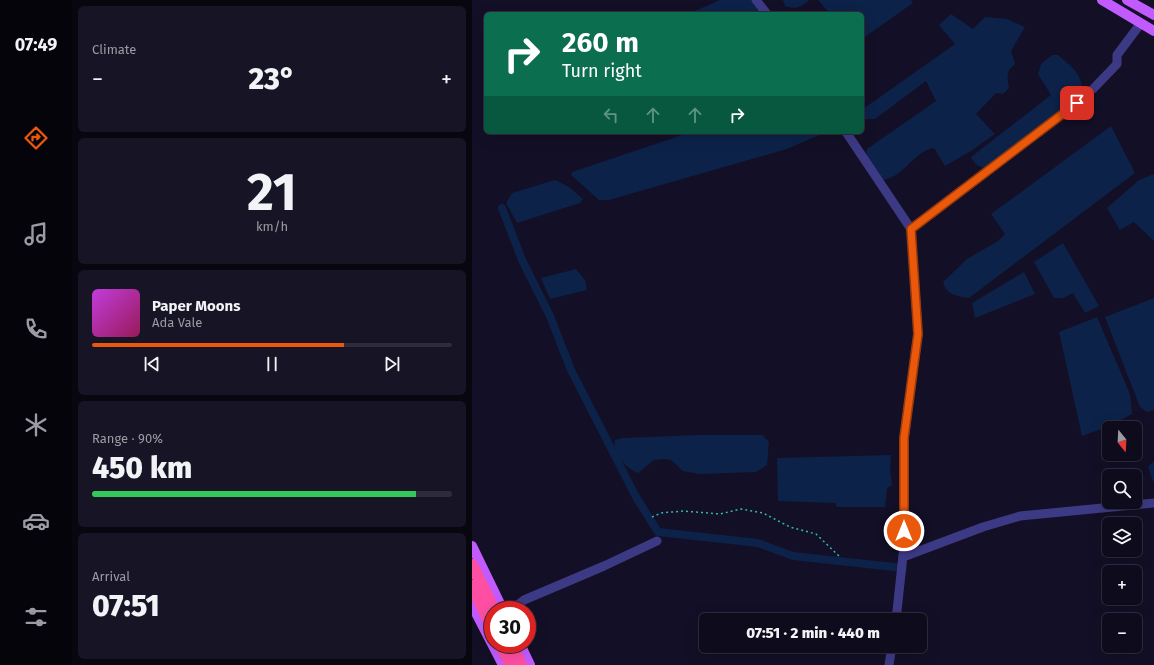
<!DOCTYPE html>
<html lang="en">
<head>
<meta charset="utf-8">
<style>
	body { margin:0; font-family:"Fira Sans",sans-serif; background:#171425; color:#f1f3f6; height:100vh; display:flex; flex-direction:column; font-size:15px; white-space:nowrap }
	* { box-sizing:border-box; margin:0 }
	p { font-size:13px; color:#9b9ba3 }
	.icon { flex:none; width:22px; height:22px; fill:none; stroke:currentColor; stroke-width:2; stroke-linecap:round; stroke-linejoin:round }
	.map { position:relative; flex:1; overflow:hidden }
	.drawer { display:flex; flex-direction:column; gap:6px; padding:6px; background:#08060f; width:400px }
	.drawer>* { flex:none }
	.banner { position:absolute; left:12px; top:12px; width:380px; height:122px; border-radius:6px; box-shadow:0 4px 16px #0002,0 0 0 1px #2e2b3b; background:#0b6e4f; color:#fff; overflow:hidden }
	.needle { width:26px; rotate:162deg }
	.controls { position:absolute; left:630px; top:421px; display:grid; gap:8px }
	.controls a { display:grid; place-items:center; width:40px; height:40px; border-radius:6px; background:#0e0b1c; box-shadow:0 4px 16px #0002,0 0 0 1px #2e2b3b; font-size:20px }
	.speed { position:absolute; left:12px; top:601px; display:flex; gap:8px; font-size:20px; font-weight:700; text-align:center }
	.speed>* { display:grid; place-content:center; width:52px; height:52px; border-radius:50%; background:#0e0b1c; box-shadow:0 4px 16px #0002,0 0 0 1px #2e2b3b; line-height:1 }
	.speed .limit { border:6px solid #d22; background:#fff; color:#111 }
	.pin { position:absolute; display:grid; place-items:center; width:34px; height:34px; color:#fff; margin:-17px; border-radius:8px; box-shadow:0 2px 6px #0006 }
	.me { position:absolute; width:44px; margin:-22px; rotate:0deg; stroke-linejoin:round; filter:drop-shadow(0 0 3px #0008) }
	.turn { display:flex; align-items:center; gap:14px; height:84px; padding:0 12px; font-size:18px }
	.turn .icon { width:52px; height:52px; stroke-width:2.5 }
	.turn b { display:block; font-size:28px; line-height:34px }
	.lanes { display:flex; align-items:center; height:38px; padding:0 12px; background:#0003; justify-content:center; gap:20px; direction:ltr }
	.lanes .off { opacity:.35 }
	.big { font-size:30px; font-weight:800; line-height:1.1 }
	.drawer .tile { flex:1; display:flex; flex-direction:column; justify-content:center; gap:6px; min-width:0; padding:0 14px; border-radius:6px; background:#171425 }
	.drawer .dial { align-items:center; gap:0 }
	.dial b { font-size:52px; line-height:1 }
	.song { display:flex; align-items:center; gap:12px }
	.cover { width:48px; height:48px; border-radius:6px; background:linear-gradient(135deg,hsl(290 70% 55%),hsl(330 70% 35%)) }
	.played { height:4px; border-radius:2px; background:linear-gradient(90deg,#ea580c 70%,#2e2b3b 70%) }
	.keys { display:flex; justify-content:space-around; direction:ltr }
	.heat { display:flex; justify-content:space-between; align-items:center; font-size:22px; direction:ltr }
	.charge { height:6px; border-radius:3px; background:linear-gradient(90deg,#34c759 90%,#2e2b3b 0) }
	.trip { position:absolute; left:227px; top:613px; width:228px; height:40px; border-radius:6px; background:#0e0b1c; box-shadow:0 4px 16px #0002,0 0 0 1px #2e2b3b; font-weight:800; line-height:40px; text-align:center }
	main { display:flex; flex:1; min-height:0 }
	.dock { display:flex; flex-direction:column; width:72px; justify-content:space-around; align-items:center; background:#06040b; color:#9b9ba3 }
	.dock .icon { width:28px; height:28px }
	.dock .selected { color:#ea580c }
	.dock b { font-size:18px; color:#f1f3f6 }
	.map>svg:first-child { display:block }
</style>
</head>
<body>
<main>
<nav class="dock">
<b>07:49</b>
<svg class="icon selected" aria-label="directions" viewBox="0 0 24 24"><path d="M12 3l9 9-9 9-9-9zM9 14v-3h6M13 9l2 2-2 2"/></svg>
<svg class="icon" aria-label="music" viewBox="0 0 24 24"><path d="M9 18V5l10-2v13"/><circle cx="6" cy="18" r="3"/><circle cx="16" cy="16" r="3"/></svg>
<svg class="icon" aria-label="phone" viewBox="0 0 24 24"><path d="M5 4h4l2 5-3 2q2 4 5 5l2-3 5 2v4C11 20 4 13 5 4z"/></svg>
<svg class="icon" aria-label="climate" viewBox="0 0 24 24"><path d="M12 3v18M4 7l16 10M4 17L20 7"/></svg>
<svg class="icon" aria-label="car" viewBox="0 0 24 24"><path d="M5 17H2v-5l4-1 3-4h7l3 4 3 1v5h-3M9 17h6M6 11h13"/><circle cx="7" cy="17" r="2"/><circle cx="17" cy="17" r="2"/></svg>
<svg class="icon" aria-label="filters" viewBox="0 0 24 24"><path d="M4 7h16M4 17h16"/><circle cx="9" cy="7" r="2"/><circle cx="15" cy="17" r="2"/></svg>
</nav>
<section class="drawer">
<div class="tile"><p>Climate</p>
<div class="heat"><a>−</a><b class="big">23°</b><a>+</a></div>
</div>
<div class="tile dial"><b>21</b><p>km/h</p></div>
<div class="tile">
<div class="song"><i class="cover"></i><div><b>Paper Moons</b><p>Ada Vale</p></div></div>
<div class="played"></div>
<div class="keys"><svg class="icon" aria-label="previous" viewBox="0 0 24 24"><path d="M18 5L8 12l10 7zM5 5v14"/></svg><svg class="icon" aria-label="pause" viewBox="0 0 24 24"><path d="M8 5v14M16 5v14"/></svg><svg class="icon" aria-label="next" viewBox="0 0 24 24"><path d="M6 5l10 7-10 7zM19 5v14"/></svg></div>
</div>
<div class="tile"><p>Range · 90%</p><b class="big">450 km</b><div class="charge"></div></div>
<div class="tile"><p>Arrival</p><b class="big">07:51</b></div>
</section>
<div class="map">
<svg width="682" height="665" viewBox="0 0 682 665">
	<rect width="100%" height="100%" fill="#130f26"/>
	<g fill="#0c2248">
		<polygon points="248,0 279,0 288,12 286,14 216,14"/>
		<path d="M311 0H337C330 7 323 10 313 6Z"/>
		<polygon points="346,0 439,0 441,3 390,39 390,14 358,14"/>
		<path d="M479 14 501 29 513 17 535 19 553 27 539 51 543 64C534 71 535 77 537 88L531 94 524 93 504 114 523 134 499 151 473 166 462 148C441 151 431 180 408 180L394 156 395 149 464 101 454 81 403 119H393L391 109 483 44 467 25Z"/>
		<path d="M580 55H586C601 68 609 72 611 93L513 168C506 167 502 163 499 157L579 95 566 74 569 64Z"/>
		<path d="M639 126 663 173 497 298C485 296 474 295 471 282L495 259 526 241 533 234 519 214Z"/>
		<polygon points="219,132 354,132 315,149 137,200 127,200 99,175 100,172"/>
		<polygon points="682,174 682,241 662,222 648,230 635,208 667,180"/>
		<polygon points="83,180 97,187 111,199 108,203 45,223 34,203 40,193"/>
		<polygon points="591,243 627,306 613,313 601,293 591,298 582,298 562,262"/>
		<polygon points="104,269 113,280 115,290 78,299 69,278"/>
		<polygon points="552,272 563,294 503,318 500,303"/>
		<polygon points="682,298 682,410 675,412 668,407 633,317"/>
		<polygon points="625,317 658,394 660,414 638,426 610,436 587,332"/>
		<path d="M225 435H290L297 442 295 465 284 472 228 474 211 471 199 460 193 459 182 460 166 473C155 469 140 454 143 440L150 438Z"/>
		<polygon points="419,455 418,469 420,485 415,488 413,507 365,507 363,503 306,501 305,458"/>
		<polygon points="682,461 682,484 676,467"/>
	</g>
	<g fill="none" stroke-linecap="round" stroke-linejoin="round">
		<polyline stroke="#0c2248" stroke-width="8" points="30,208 50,260 78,316 99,370 164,497 186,532 286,543 321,556 431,568"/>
		<polyline stroke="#2fb8b0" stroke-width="1.5" stroke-dasharray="2 3" stroke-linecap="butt" points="180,517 189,513 211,511 248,514 269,509 291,513 318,527 344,534 368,557"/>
		<polyline stroke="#3d3a85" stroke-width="4.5" points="439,229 605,103"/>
		<g stroke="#3d3a85" stroke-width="9">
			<polyline points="284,0 295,14"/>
			<polyline points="621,89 645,64 645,55 669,23"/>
			<polyline points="374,132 439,229 446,334 432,439 432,546 424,620"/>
			<polyline points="431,557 511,527 548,516 682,503"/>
			<polyline points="39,610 52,600 132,566 185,541"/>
			<polyline points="417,665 420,646"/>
		</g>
		<g stroke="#c25bff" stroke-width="10">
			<polyline points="630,0 682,31"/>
			<polyline points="655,0 682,15"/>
			<polyline points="0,546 31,610"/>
			<polyline points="0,605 31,665"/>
			<polyline points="48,644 58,665"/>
		</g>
		<g stroke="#ff4fa3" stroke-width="12">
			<polyline points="0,565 22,610"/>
			<polyline points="0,586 21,629"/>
			<polyline points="28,644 39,665"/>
			<polyline points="39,644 49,665"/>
		</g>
	</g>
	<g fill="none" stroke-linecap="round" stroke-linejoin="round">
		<g stroke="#983908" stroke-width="10">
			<polyline id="route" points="432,531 432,438 446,334 439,229 605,103"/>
		</g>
		<use href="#route" stroke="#ea580c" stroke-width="7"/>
	</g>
</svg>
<div class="controls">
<a><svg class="needle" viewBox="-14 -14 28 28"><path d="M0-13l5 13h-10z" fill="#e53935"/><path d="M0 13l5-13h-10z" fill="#9b9ba3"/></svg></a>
<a><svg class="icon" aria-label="search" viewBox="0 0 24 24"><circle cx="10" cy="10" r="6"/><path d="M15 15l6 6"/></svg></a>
<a><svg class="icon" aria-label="layers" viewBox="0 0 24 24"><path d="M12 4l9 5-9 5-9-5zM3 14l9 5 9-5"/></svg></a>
<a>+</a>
<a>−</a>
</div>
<div class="speed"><div class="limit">30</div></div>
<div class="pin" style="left:605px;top:103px;background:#d93025"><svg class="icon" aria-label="arrive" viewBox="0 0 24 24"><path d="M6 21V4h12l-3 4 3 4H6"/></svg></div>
<svg class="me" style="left:432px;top:531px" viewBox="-20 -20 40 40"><circle r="17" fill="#ea580c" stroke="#fff" stroke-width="3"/><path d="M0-11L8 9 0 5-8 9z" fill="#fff"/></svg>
<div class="trip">07:51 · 2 min · 440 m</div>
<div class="banner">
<div class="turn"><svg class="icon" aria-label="right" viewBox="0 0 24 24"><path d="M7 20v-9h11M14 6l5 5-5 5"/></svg><div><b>260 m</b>Turn right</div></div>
<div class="lanes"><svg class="icon off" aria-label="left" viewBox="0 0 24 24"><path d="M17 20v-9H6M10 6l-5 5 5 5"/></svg><svg class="icon off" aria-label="ahead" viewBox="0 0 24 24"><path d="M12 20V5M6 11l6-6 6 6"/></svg><svg class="icon off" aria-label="ahead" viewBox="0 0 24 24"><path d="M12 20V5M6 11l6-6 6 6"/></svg><svg class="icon" aria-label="right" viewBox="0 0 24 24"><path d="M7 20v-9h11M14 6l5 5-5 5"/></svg></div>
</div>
</div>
</main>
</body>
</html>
